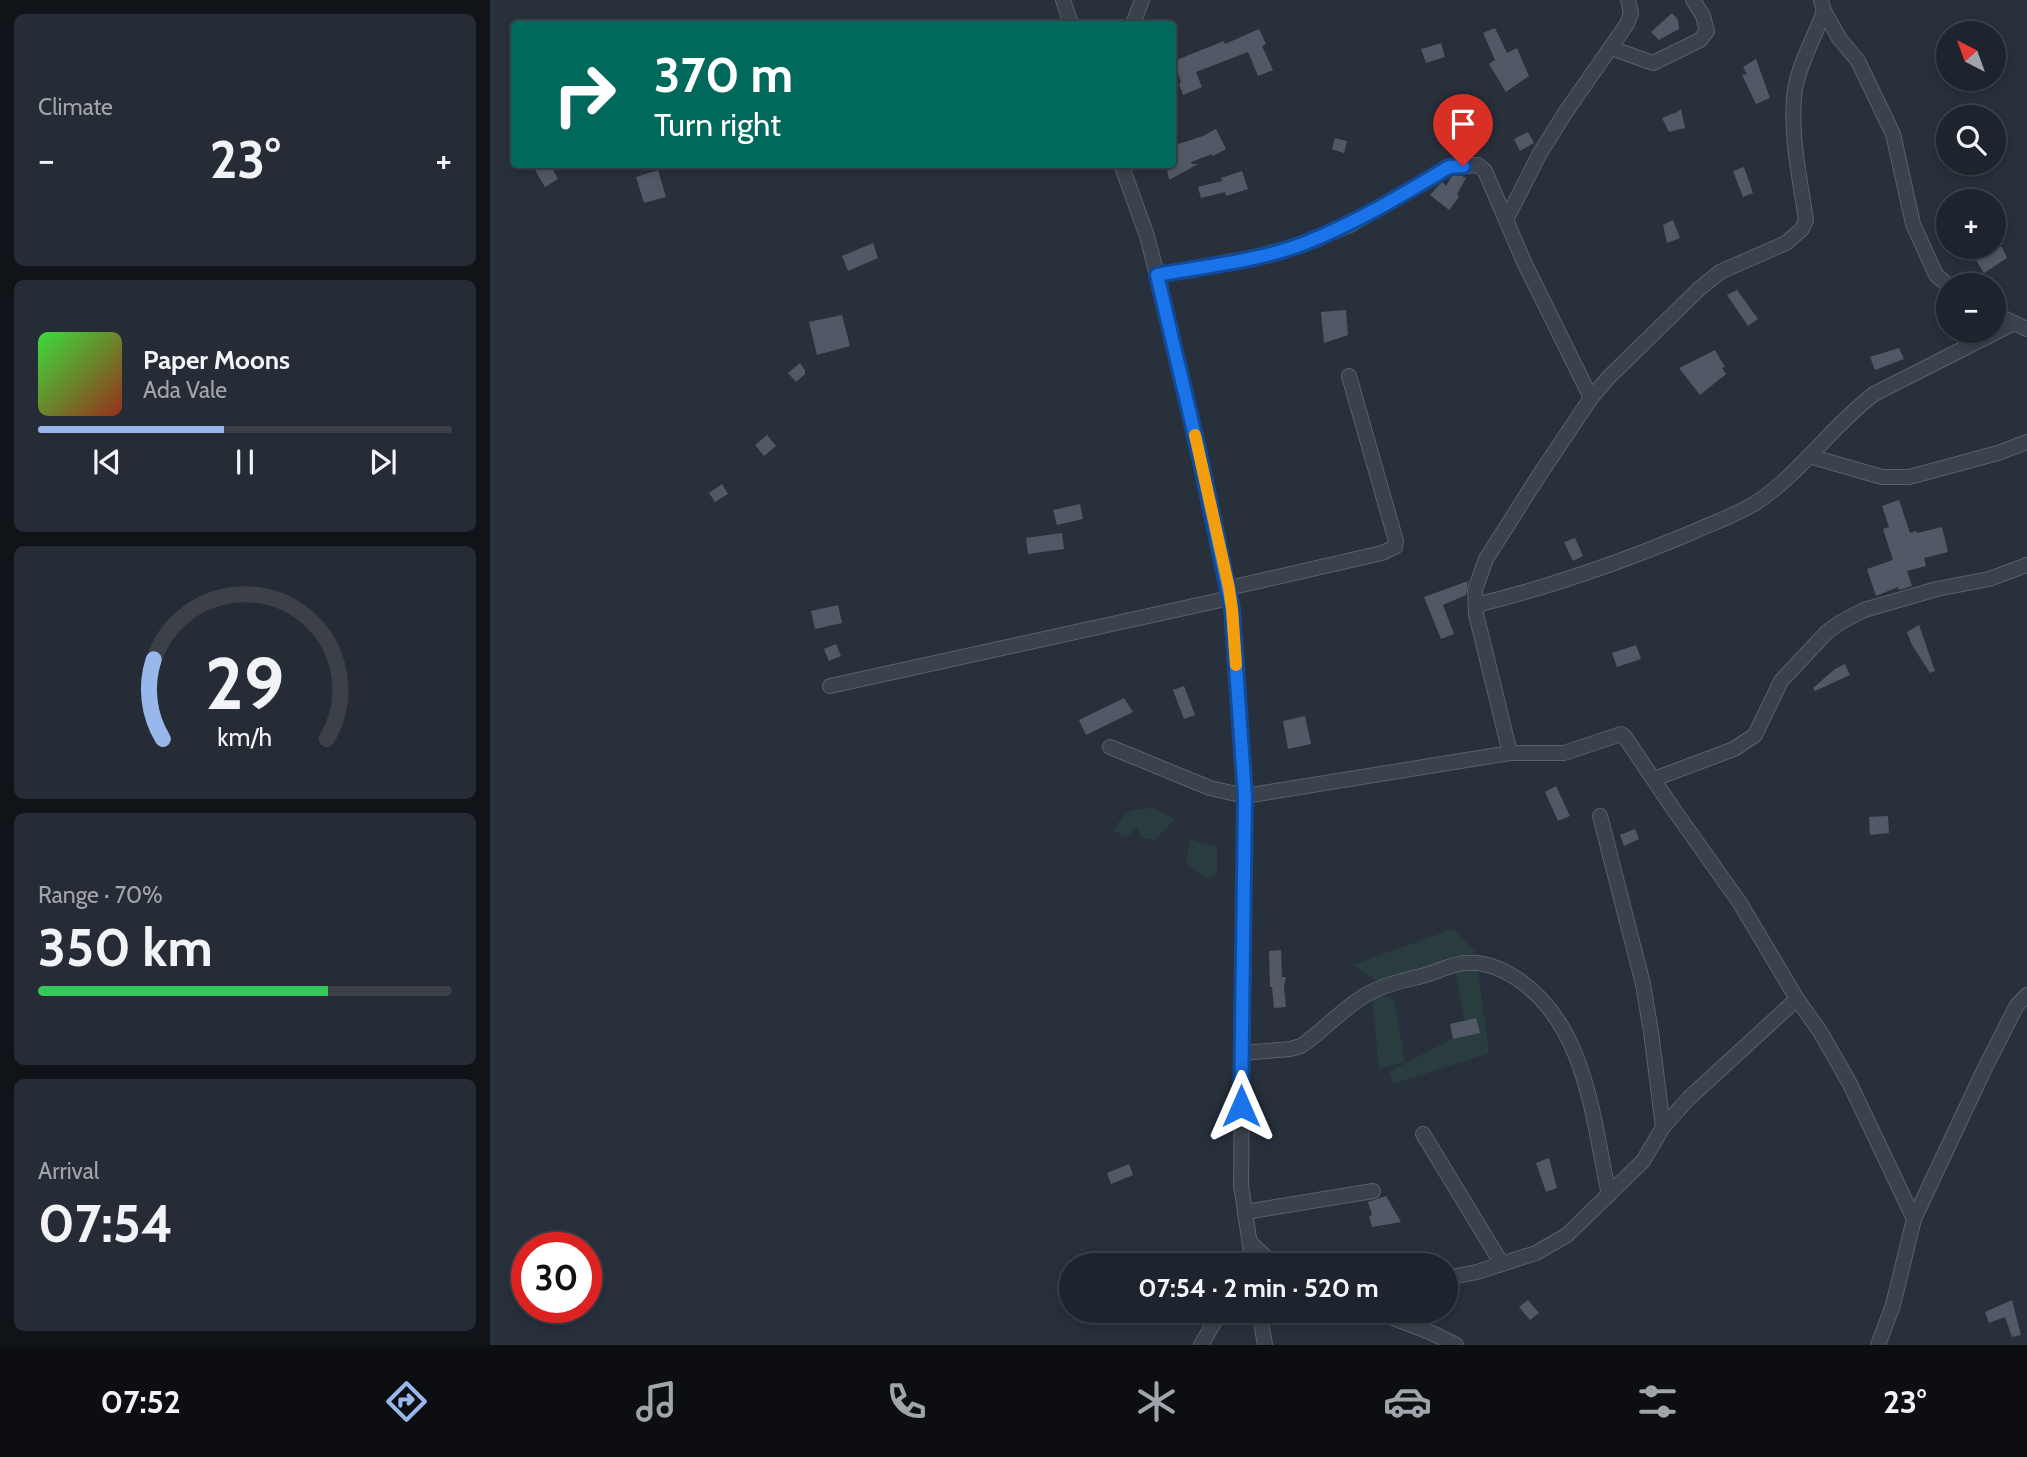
<!DOCTYPE html>
<html lang="en">
<head>
<meta charset="utf-8">
<style>
	body { margin:0; font-family:Cabin,sans-serif; background:#262c35; color:#f1f3f6; height:100vh; display:flex; flex-direction:column; font-size:26px; white-space:nowrap }
	* { box-sizing:border-box; margin:0 }
	p { font-size:23px; color:#a1a4aa }
	.icon { flex:none; width:38px; height:38px; fill:none; stroke:currentColor; stroke-width:2; stroke-linecap:round; stroke-linejoin:round }
	.map { position:relative; flex:1; overflow:hidden }
	.details { display:flex; flex-direction:column; gap:14px; padding:14px; background:#101419; width:490px }
	.details>* { flex:none }
	.banner { position:absolute; left:21px; top:21px; width:665px; height:147px; border-radius:7px; box-shadow:0 4px 10px #0003,0 0 0 2px #3c4149; background:#00695c; color:#fff; overflow:hidden }
	.needle { width:46px; rotate:319deg }
	.tools { position:absolute; left:1446px; top:21px; display:grid; gap:14px }
	.tools a { display:grid; place-items:center; width:70px; height:70px; border-radius:50%; background:#1e242d; box-shadow:0 4px 10px #0003,0 0 0 2px #3c4149; font-size:35px }
	.speed { position:absolute; left:21px; top:1232px; display:flex; gap:14px; font-size:35px; font-weight:700; text-align:center }
	.speed>* { display:grid; place-content:center; width:91px; height:91px; border-radius:50%; background:#1e242d; box-shadow:0 4px 10px #0003,0 0 0 2px #3c4149; line-height:1 }
	.speed .limit { border:10px solid #d22; background:#fff; color:#111 }
	.pin { position:absolute; display:grid; place-items:center; width:60px; height:60px; color:#fff; margin:-72px -30px; border-radius:50% 50% 50% 0; rotate:-45deg; box-shadow:0 0 7px #0007 }
	.pin .icon { rotate:45deg }
	.me { position:absolute; width:77px; margin:-38px; rotate:0deg; stroke-linejoin:round; filter:drop-shadow(0 0 5px #0008) }
	.turn { display:flex; align-items:center; gap:24px; height:147px; padding:0 28px; font-size:32px }
	.turn .icon { width:91px; height:91px; stroke-width:2.5 }
	.turn b { display:block; font-size:49px; line-height:60px }
	.big { font-size:52px; font-weight:800; line-height:1.1 }
	.details .card { flex:1; display:flex; flex-direction:column; justify-content:center; gap:10px; min-width:0; padding:0 24px; border-radius:10px; background:#262c35 }
	.details .dial { align-items:center; gap:0 }
	.dial svg { height:182px; overflow:visible; fill:none; stroke:#3c4149; stroke-width:7; stroke-linecap:round; text-anchor:middle }
	.dial text { fill:#f1f3f6; stroke:none }
	.song { display:flex; align-items:center; gap:21px }
	.cover { width:84px; height:84px; border-radius:10px; background:linear-gradient(135deg,hsl(120 70% 55%),hsl(10 70% 35%)) }
	.played { height:7px; border-radius:4px; background:linear-gradient(90deg,#98b8ec 45%,#3c4149 45%) }
	.keys { display:flex; justify-content:space-around; direction:ltr }
	.heat { display:flex; justify-content:space-between; align-items:center; font-size:38px; direction:ltr }
	.charge { height:10px; border-radius:5px; background:linear-gradient(90deg,#34c759 70%,#3c4149 0) }
	.trip { position:absolute; left:569px; top:1253px; width:399px; height:70px; border-radius:35px; background:#1e242d; box-shadow:0 4px 10px #0003,0 0 0 2px #3c4149; font-weight:800; line-height:70px; text-align:center }
	.menu { display:flex; height:112px; justify-content:space-around; align-items:center; background:#0c0e12; color:#a1a4aa }
	.menu .icon { width:49px; height:49px }
	.menu .current { color:#98b8ec }
	.menu b { font-size:32px; color:#f1f3f6 }
	main { display:flex; flex:1; min-height:0 }
	.map>svg:first-child { display:block }
</style>
</head>
<body>
<main>
<section class="details">
<div class="card"><p>Climate</p>
<div class="heat"><a>−</a><b class="big">23°</b><a>+</a></div>
</div>
<div class="card">
<div class="song"><i class="cover"></i><div><b>Paper Moons</b><p>Ada Vale</p></div></div>
<div class="played"></div>
<div class="keys"><svg class="icon" aria-label="previous" viewBox="0 0 24 24"><path d="M18 5L8 12l10 7zM5 5v14"/></svg><svg class="icon" aria-label="pause" viewBox="0 0 24 24"><path d="M8 5v14M16 5v14"/></svg><svg class="icon" aria-label="next" viewBox="0 0 24 24"><path d="M6 5l10 7-10 7zM19 5v14"/></svg></div>
</div>
<div class="card dial"><svg viewBox="0 0 100 80">
<path d="M14 69A42 42 0 1 1 86 69"/>
<path d="M14 69A42 42 0 0 1 10 34" stroke="#98b8ec"/>
<text x="50" y="56" font-size="32" font-weight="700">29</text>
<text x="50" y="72" font-size="11">km/h</text>
</svg></div>
<div class="card"><p>Range · 70%</p><b class="big">350 km</b><div class="charge"></div></div>
<div class="card"><p>Arrival</p><b class="big">07:54</b></div>
</section>
<div class="map">
<svg width="1537" height="1345" viewBox="0 0 1537 1345">
	<rect width="100%" height="100%" fill="#28303c"/>
	<g fill="#2a3d3e">
		<path d="M663 808 685 819 665 840 652 838 647 828 636 837 624 831C634 810 641 809 663 808Z"/>
		<polygon points="699,839 727,847 727,875 716,879 697,863"/>
		<polygon points="963,929 986,952 892,984 862,965"/>
		<polygon points="987,963 999,1053 903,1084 899,1072 977,1031 964,966"/>
		<polygon points="882,996 904,998 915,1062 889,1069"/>
	</g>
	<g fill="#515966">
		<polygon points="1182,13 1188,20 1189,29 1169,40 1161,32"/>
		<polygon points="1005,28 1017,53 1027,48 1039,76 1016,92 999,64 1005,60 993,33"/>
		<polygon points="769,29 776,44 772,46 783,70 768,76 758,52 706,72 712,87 693,95 689,84 691,82 684,61 734,41 735,44"/>
		<polygon points="951,43 955,57 936,63 931,49"/>
		<polygon points="1266,59 1280,98 1266,104 1252,75 1257,74 1253,67"/>
		<polygon points="1191,109 1195,128 1179,132 1172,118 1184,113 1184,114"/>
		<polygon points="726,129 736,149 723,156 722,154 701,162 702,164 708,164 679,180 676,164 682,164 682,146 713,136"/>
		<polygon points="1038,132 1044,143 1030,151 1024,139"/>
		<polygon points="845,138 857,141 854,153 842,149"/>
		<polygon points="56,164 60,164 68,179 55,187 45,170"/>
		<polygon points="1254,167 1263,193 1253,197 1243,171"/>
		<polygon points="168,170 176,197 154,203 146,177"/>
		<polygon points="752,171 758,189 736,196 735,192 711,198 708,187 732,181 731,178"/>
		<polygon points="962,176 972,176 976,178 967,194 969,197 959,210 940,195 952,182 956,186"/>
		<polygon points="1183,220 1190,238 1177,243 1173,225"/>
		<polygon points="383,243 388,258 358,271 352,256"/>
		<polygon points="1478,247 1512,247 1517,258 1494,273"/>
		<polygon points="1247,290 1268,319 1258,326 1237,295"/>
		<polygon points="856,310 858,335 834,343 831,312"/>
		<polygon points="352,315 360,346 327,355 319,322"/>
		<polygon points="1409,348 1414,359 1385,370 1380,357"/>
		<polygon points="1225,350 1235,367 1232,368 1236,374 1210,395 1189,368"/>
		<polygon points="310,363 315,370 315,374 306,382 298,373"/>
		<polygon points="277,435 286,446 274,456 265,445"/>
		<polygon points="232,484 238,494 225,502 219,493"/>
		<polygon points="1409,500 1420,533 1426,531 1427,533 1452,527 1458,552 1434,558 1436,566 1417,571 1422,586 1409,590 1408,587 1386,596 1377,569 1403,560 1393,529 1399,527 1392,506"/>
		<polygon points="590,504 593,519 567,525 563,510"/>
		<polygon points="572,533 574,549 538,554 536,538"/>
		<polygon points="1085,538 1093,556 1083,561 1074,542"/>
		<polygon points="978,581 976,595 953,605 964,634 951,639 934,597"/>
		<polygon points="348,605 352,623 325,629 321,611"/>
		<polygon points="1429,625 1445,671 1440,673 1422,645 1417,632"/>
		<polygon points="346,644 351,656 339,661 334,649"/>
		<polygon points="1146,645 1151,659 1127,667 1122,653"/>
		<polygon points="1355,664 1360,675 1325,691 1323,688 1345,669"/>
		<polygon points="694,686 705,715 694,719 683,690"/>
		<polygon points="634,698 643,712 596,735 589,720"/>
		<polygon points="815,716 821,744 798,749 793,721"/>
		<polygon points="1066,786 1080,816 1068,821 1055,792"/>
		<polygon points="1398,816 1399,833 1380,835 1379,817"/>
		<polygon points="1145,829 1149,839 1134,846 1130,835"/>
		<polygon points="791,950 792,977 796,977 794,986 796,1007 784,1008 782,987 780,987 779,951"/>
		<polygon points="986,1018 990,1033 963,1039 960,1024"/>
		<polygon points="1059,1158 1067,1188 1056,1192 1046,1163"/>
		<polygon points="639,1164 643,1175 621,1184 617,1173"/>
		<polygon points="896,1196 911,1222 882,1227 879,1216 882,1215 878,1202"/>
		<polygon points="1038,1300 1049,1313 1040,1320 1029,1307"/>
		<polygon points="1522,1300 1531,1335 1522,1337 1515,1317 1499,1323 1495,1312"/>
	</g>
	<g fill="none" stroke-linecap="round" stroke-linejoin="round">
		<g stroke="#59606a" stroke-width="16">
			<g id="minor">
				<polyline points="573,0 581,24"/>
				<polyline points="1331,0 1334,11 1349,38 1368,61 1403,134 1423,224 1446,275 1458,285"/>
				<polyline points="643,24 652,0"/>
				<polyline points="1121,48 1163,63 1210,40 1217,31 1213,16 1203,0"/>
				<polyline points="631,164 657,236 667,275 709,453 742,609 755,796 751,1185 763,1265"/>
				<polyline points="1016,220 1050,153 1075,113 1137,24 1141,13 1138,0"/>
				<polyline points="667,275 765,257 813,244 860,225 959,167 988,165 995,171 1034,262 1101,398"/>
				<polyline points="1503,313 1537,329"/>
				<polyline points="1319,456 1392,477 1419,477 1508,453 1537,442"/>
				<polyline points="739,588 892,553 905,547 906,541 859,376"/>
				<path d="M987 608 990 604C1063 586 1134 561 1203 532 1225 522 1250 514 1270 500 1313 470 1343 425 1384 394L1524 323"/>
				<polyline points="340,686 740,598"/>
				<polyline points="620,747 720,788 755,796 1020,753 1074,753 1131,734 1135,737 1182,807 1250,903 1307,999 1331,1033 1360,1084 1424,1219"/>
				<path d="M1020 753 986 614 985 590 996 559 1050 474 1101 398 1118 378 1209 289 1230 272 1296 243 1312 229 1316 220C1310 179 1299 130 1305 89 1310 62 1325 36 1334 11"/>
				<polyline points="1164,779 1244,749 1265,735 1291,681 1337,632 1351,622 1374,610 1447,589 1499,579 1537,565"/>
				<polyline points="1110,816 1153,984 1161,1032 1173,1127"/>
				<path d="M752 1053 800 1049 811 1046C833 1031 851 1010 874 996 893 984 918 980 939 974 950 970 963 964 975 963 995 961 1013 969 1029 980 1097 1027 1103 1121 1119 1195"/>
				<polyline points="933,1134 1012,1264"/>
				<polyline points="755,1212 883,1191"/>
				<polyline points="760,1242 784,1265"/>
				<polyline points="956,1278 987,1272 1046,1253 1077,1235 1153,1161 1173,1127 1199,1098 1307,999"/>
				<polyline points="769,1311 775,1345"/>
				<polyline points="885,1311 942,1333 966,1345"/>
				<polyline points="711,1345 731,1311"/>
				<polyline points="1388,1345 1403,1305 1424,1219 1493,1072 1527,1005 1537,995"/>
			</g>
		</g>
		<use href="#minor" stroke="#3b424c" stroke-width="14"/>
	</g>
	<g fill="none" stroke-linecap="round" stroke-linejoin="round">
		<g stroke="#114b97" stroke-width="18">
			<path id="route" d="M751 1106 755 796 742 609 709 453 667 275C716 266 769 261 815 243 866 223 912 195 959 167L973 166"/>
		</g>
		<use href="#route" stroke="#1a73e8" stroke-width="12"/>
		<polyline stroke="#f59e0b" stroke-width="12" points="705,435 739,588 742,609 746,665"/>
	</g>
</svg>
<div class="tools">
<a><svg class="needle" viewBox="-14 -14 28 28"><path d="M0-13l5 13h-10z" fill="#e53935"/><path d="M0 13l5-13h-10z" fill="#a1a4aa"/></svg></a>
<a><svg class="icon" aria-label="search" viewBox="0 0 24 24"><circle cx="10" cy="10" r="6"/><path d="M15 15l6 6"/></svg></a>
<a>+</a>
<a>−</a>
</div>
<div class="speed"><div class="limit">30</div></div>
<div class="pin" style="left:973px;top:166px;background:#d93025"><svg class="icon" aria-label="arrive" viewBox="0 0 24 24"><path d="M6 21V4h12l-3 4 3 4H6"/></svg></div>
<svg class="me" style="left:751px;top:1106px" viewBox="-20 -20 40 40"><path d="M0-17L14 15 0 8-14 15z" fill="#1a73e8" stroke="#fff" stroke-width="4"/></svg>
<div class="trip">07:54 · 2 min · 520 m</div>
<div class="banner">
<div class="turn"><svg class="icon" aria-label="right" viewBox="0 0 24 24"><path d="M7 20v-9h11M14 6l5 5-5 5"/></svg><div><b>370 m</b>Turn right</div></div>
</div>
</div>
</main>
<nav class="menu">
<b>07:52</b>
<svg class="icon current" aria-label="directions" viewBox="0 0 24 24"><path d="M12 3l9 9-9 9-9-9zM9 14v-3h6M13 9l2 2-2 2"/></svg>
<svg class="icon" aria-label="music" viewBox="0 0 24 24"><path d="M9 18V5l10-2v13"/><circle cx="6" cy="18" r="3"/><circle cx="16" cy="16" r="3"/></svg>
<svg class="icon" aria-label="phone" viewBox="0 0 24 24"><path d="M5 4h4l2 5-3 2q2 4 5 5l2-3 5 2v4C11 20 4 13 5 4z"/></svg>
<svg class="icon" aria-label="climate" viewBox="0 0 24 24"><path d="M12 3v18M4 7l16 10M4 17L20 7"/></svg>
<svg class="icon" aria-label="car" viewBox="0 0 24 24"><path d="M5 17H2v-5l4-1 3-4h7l3 4 3 1v5h-3M9 17h6M6 11h13"/><circle cx="7" cy="17" r="2"/><circle cx="17" cy="17" r="2"/></svg>
<svg class="icon" aria-label="filters" viewBox="0 0 24 24"><path d="M4 7h16M4 17h16"/><circle cx="9" cy="7" r="2"/><circle cx="15" cy="17" r="2"/></svg>
<b>23°</b>
</nav>
</body>
</html>
